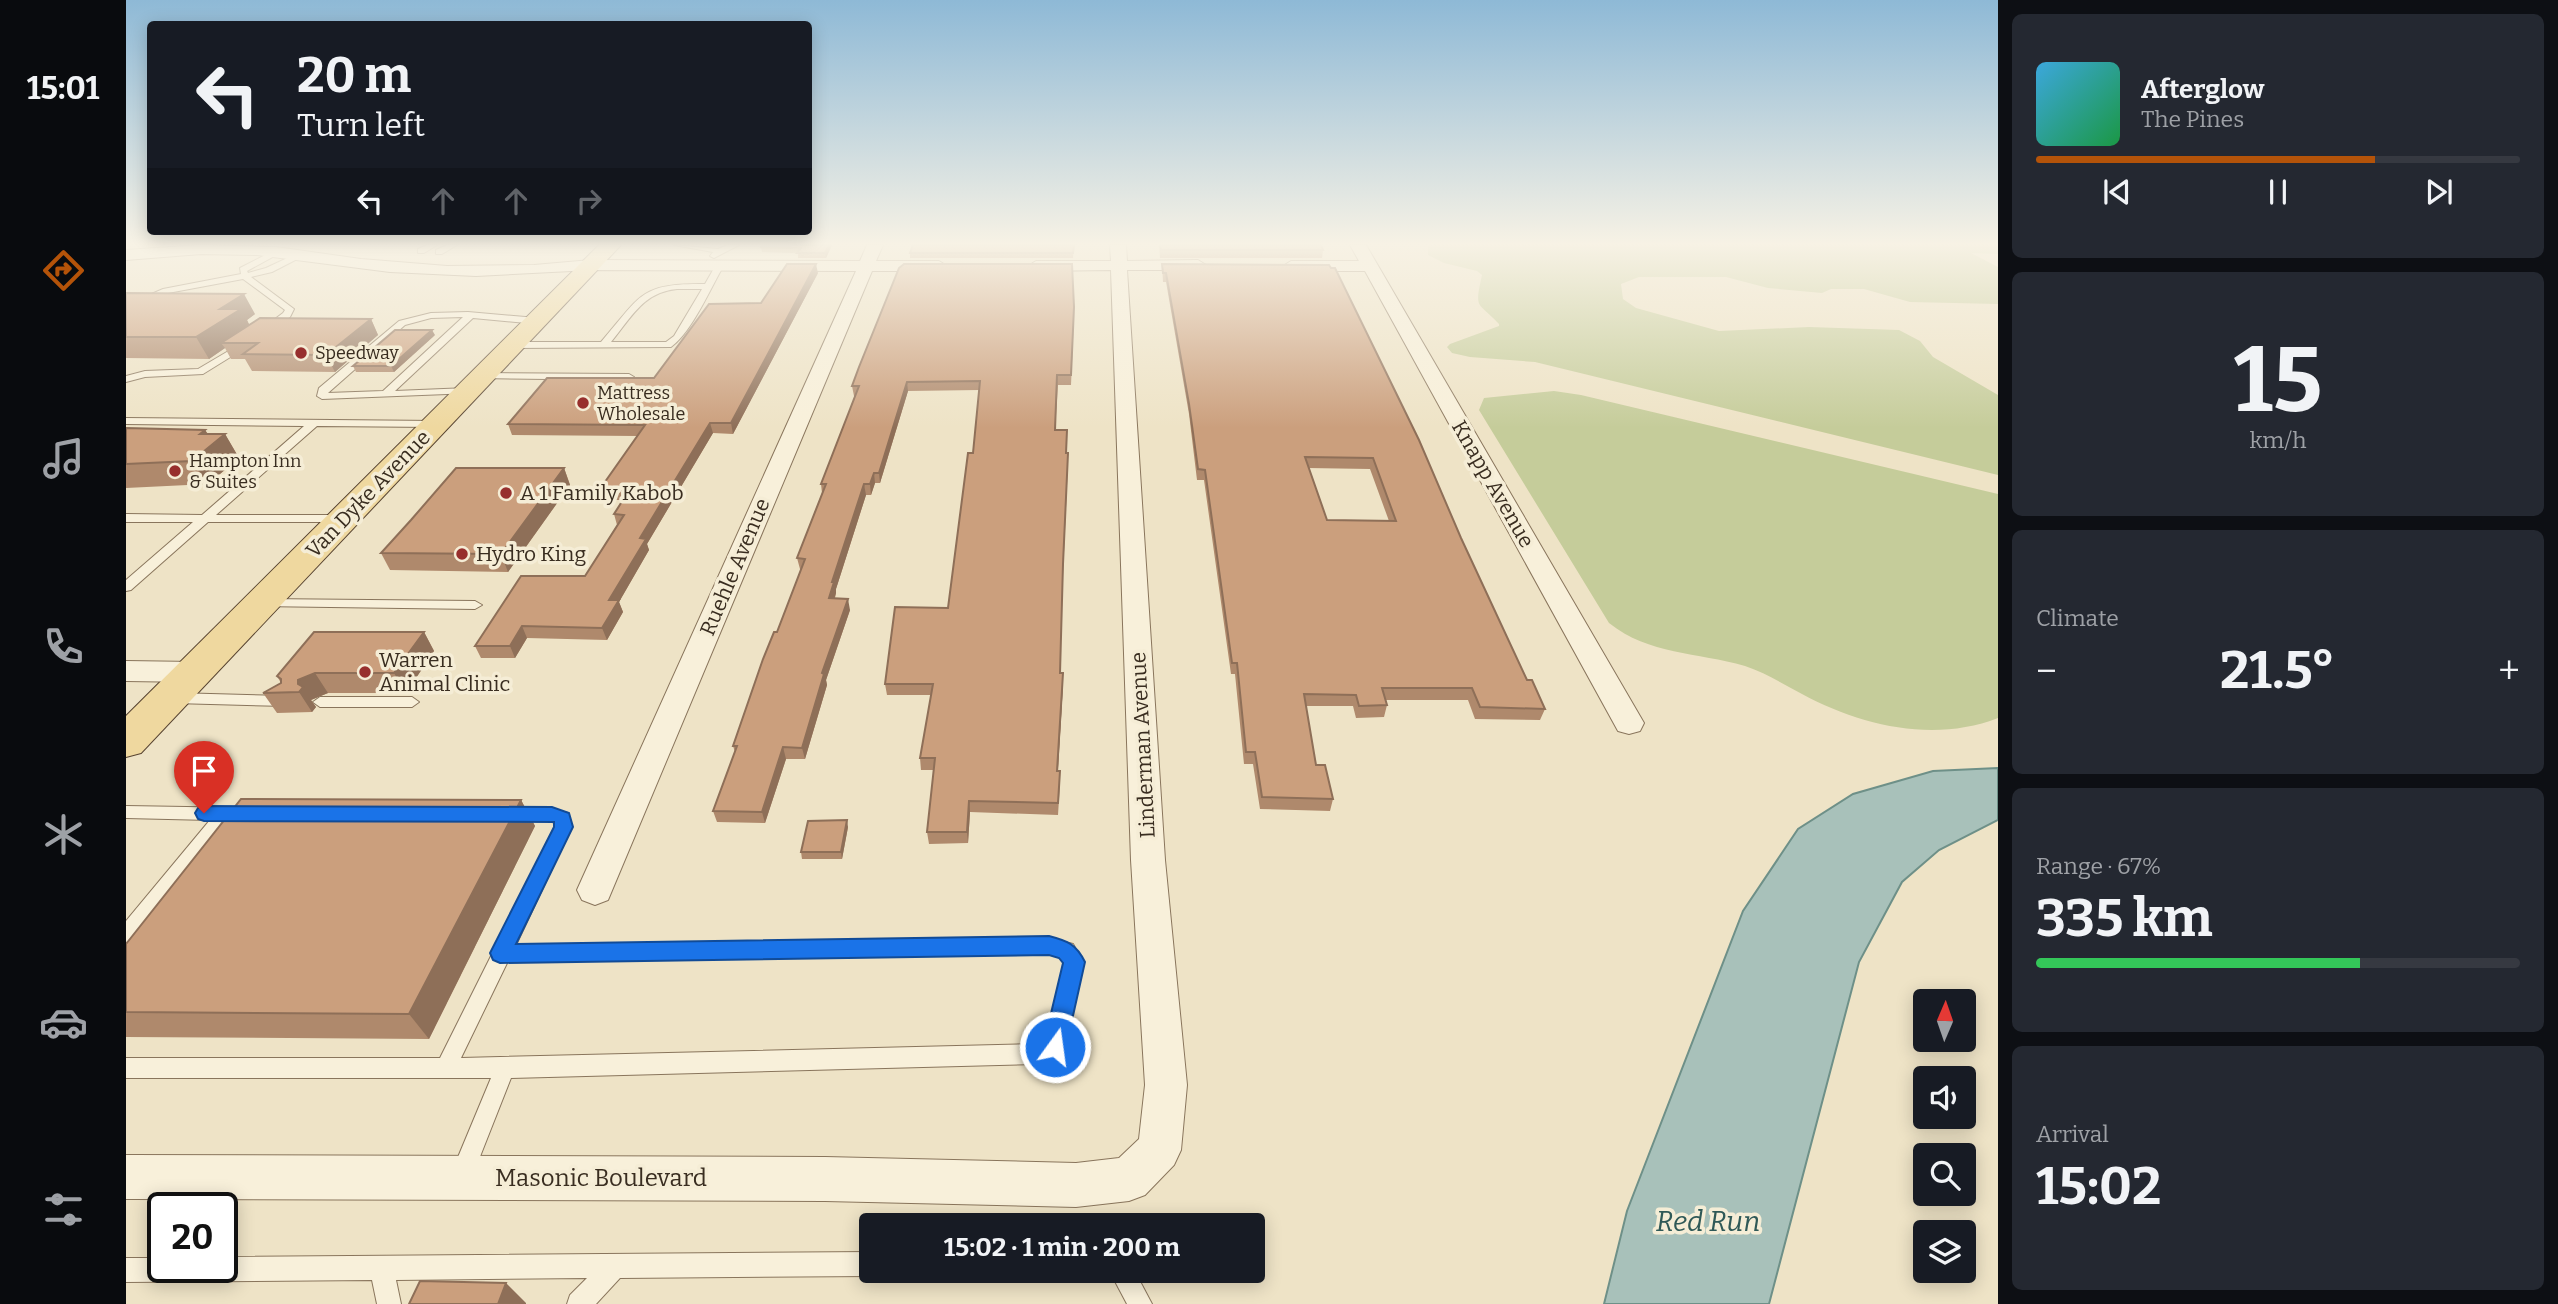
<!DOCTYPE html>
<html lang="en">
<head>
<meta charset="utf-8">
<style>
	body { margin:0; font-family:Bitter,serif; background:#242831; color:#f1f3f6; height:100vh; display:flex; flex-direction:column; font-size:26px; white-space:nowrap }
	* { box-sizing:border-box; margin:0 }
	p { font-size:23px; color:#9ea1a6 }
	.icon { flex:none; width:38px; height:38px; fill:none; stroke:currentColor; stroke-width:2; stroke-linecap:round; stroke-linejoin:round }
	.map { position:relative; flex:1; overflow:hidden }
	.details { display:flex; flex-direction:column; gap:14px; padding:14px; background:#0d0f14; width:560px }
	.details>* { flex:none }
	.top-card { position:absolute; left:21px; top:21px; width:665px; height:214px; border-radius:7px; box-shadow:0 4px 18px #0003; background:#171b24; color:#f1f3f6; overflow:hidden }
	.needle { width:46px; rotate:2deg }
	.tools { position:absolute; left:1787px; top:989px; display:grid; gap:14px }
	.tools a { display:grid; place-items:center; width:63px; height:63px; border-radius:7px; background:#171b24; box-shadow:0 4px 18px #0003; font-size:35px }
	.speed { position:absolute; left:21px; top:1192px; display:flex; gap:14px; font-size:35px; font-weight:700; text-align:center }
	.speed>* { display:grid; place-content:center; width:91px; height:91px; border-radius:50%; background:#171b24; box-shadow:0 4px 18px #0003; line-height:1 }
	.speed .limit { border:4px solid #111; border-radius:10px; background:#fff; color:#111 }
	.pin { position:absolute; display:grid; place-items:center; width:60px; height:60px; color:#fff; margin:-72px -30px; border-radius:50% 50% 50% 0; rotate:-45deg; box-shadow:0 0 7px #0007 }
	.pin .icon { rotate:45deg }
	.me { position:absolute; width:77px; margin:-38px; rotate:14deg; stroke-linejoin:round; filter:drop-shadow(0 0 5px #0008) }
	.turn { display:flex; align-items:center; gap:24px; height:147px; padding:0 35px; font-size:32px }
	.turn .icon { width:91px; height:91px; stroke-width:2.5 }
	.turn b { display:block; font-size:49px; line-height:60px }
	.lanes { display:flex; align-items:center; height:66px; padding:0 35px; background:#0003; justify-content:center; gap:35px; direction:ltr }
	.lanes .off { opacity:.35 }
	.big { font-size:52px; font-weight:700; line-height:1.1 }
	.details .tile { flex:1; display:flex; flex-direction:column; justify-content:center; gap:10px; min-width:0; padding:0 24px; border-radius:10px; background:#242831 }
	.details .dial { align-items:center; gap:0 }
	.dial b { font-size:91px; line-height:1 }
	.song { display:flex; align-items:center; gap:21px }
	.cover { width:84px; height:84px; border-radius:10px; background:linear-gradient(135deg,hsl(200 70% 55%),hsl(140 70% 35%)) }
	.played { height:7px; border-radius:4px; background:linear-gradient(90deg,#b45309 70%,#363941 70%) }
	.keys { display:flex; justify-content:space-around; direction:ltr }
	.heat { display:flex; justify-content:space-between; align-items:center; font-size:38px; direction:ltr }
	.charge { height:10px; border-radius:5px; background:linear-gradient(90deg,#34c759 67%,#363941 0) }
	.trip { position:absolute; left:733px; top:1213px; width:406px; height:70px; border-radius:7px; background:#171b24; box-shadow:0 4px 18px #0003; font-weight:700; line-height:70px; text-align:center }
	main { display:flex; flex:1; min-height:0 }
	.menu { display:flex; flex-direction:column; width:126px; justify-content:space-around; align-items:center; background:#090b0e; color:#9ea1a6 }
	.menu .icon { width:49px; height:49px }
	.menu .on { color:#b45309 }
	.menu b { font-size:32px; color:#f1f3f6 }
	.map>svg:first-child { display:block }
</style>
</head>
<body>
<main>
<nav class="menu">
<b>15:01</b>
<svg class="icon on" aria-label="directions" viewBox="0 0 24 24"><path d="M12 3l9 9-9 9-9-9zM9 14v-3h6M13 9l2 2-2 2"/></svg>
<svg class="icon" aria-label="music" viewBox="0 0 24 24"><path d="M9 18V5l10-2v13"/><circle cx="6" cy="18" r="3"/><circle cx="16" cy="16" r="3"/></svg>
<svg class="icon" aria-label="phone" viewBox="0 0 24 24"><path d="M5 4h4l2 5-3 2q2 4 5 5l2-3 5 2v4C11 20 4 13 5 4z"/></svg>
<svg class="icon" aria-label="climate" viewBox="0 0 24 24"><path d="M12 3v18M4 7l16 10M4 17L20 7"/></svg>
<svg class="icon" aria-label="car" viewBox="0 0 24 24"><path d="M5 17H2v-5l4-1 3-4h7l3 4 3 1v5h-3M9 17h6M6 11h13"/><circle cx="7" cy="17" r="2"/><circle cx="17" cy="17" r="2"/></svg>
<svg class="icon" aria-label="filters" viewBox="0 0 24 24"><path d="M4 7h16M4 17h16"/><circle cx="9" cy="7" r="2"/><circle cx="15" cy="17" r="2"/></svg>
</nav>
<div class="map">
<svg width="1872" height="1304" viewBox="0 0 1872 1304">
	<rect width="100%" height="100%" fill="#eee3c6"/>
	<g fill="#c5cc9a">
		<path d="M1302 245H1872V254L1845 253 1872 267V304L1784 302 1738 289H1705L1696 293 1642 288 1600 277H1513L1495 284 1497 299 1510 308 1593 331 1683 327 1773 330 1794 341 1807 357 1872 395V475L1409 362 1344 357 1326 353 1321 347 1324 344 1373 326V324C1352 301 1348 311 1356 275L1351 271 1318 263 1302 255Z"/>
		<path d="M1428 391 1455 395 1872 494V718C1808 743 1735 726 1676 694 1657 684 1640 673 1619 666 1571 652 1523 655 1483 623L1353 410 1358 398Z"/>
	</g>
	<polygon fill="#a8c1ba" stroke="#6e9088" stroke-width="2" points="1872,768 1872,820 1813,850 1776,882 1733,962 1643,1304 1478,1304 1501,1211 1617,911 1672,829 1727,794 1807,771"/>
	<g fill="none" stroke-linecap="round" stroke-linejoin="round">
		<g stroke="#89755c" stroke-width="2">
			<g id="lane">
				<polygon points="301,245 311,245 298,253 292,253 292,249"/>
				<polygon points="321,245 331,245 316,254 310,254 310,250"/>
				<polygon points="548,245 592,249 602,245 613,245 588,258 584,256 587,252"/>
				<polygon points="149,250 153,252 152,254 121,271 122,273 140,268 172,253 179,255 146,272 125,277 168,309 164,317 144,330 137,328 157,313 159,310 117,279 42,293 0,311 0,305 37,289 115,274 114,268"/>
				<path d="M591 263 598 265C585 287 566 332 545 347L388 348 383 345 388 342H475C515 296 513 283 579 284ZM551 289H576L548 336 540 342H485C505 318 517 292 551 289Z"/>
				<path d="M342 312 411 318 415 321 411 324 347 318 269 391 342 388 347 391 346 393 196 399 191 396 193 388 273 321 305 313ZM337 317 257 391 202 393 279 325 305 318Z"/>
				<polygon points="116,343 121,346 119,348 77,374 19,377 0,382 0,376 19,371 72,369"/>
				<polygon points="357,373 503,374 508,377 503,380 354,378 352,376"/>
				<polygon points="0,418 310,421 315,424 310,427 191,426 90,515 216,515 220,516 220,522 82,522 5,590 0,591 0,580 67,522 0,522 0,514 76,515 178,426 0,424"/>
				<polygon points="137,599 349,601 356,605 349,609 132,606 130,603"/>
				<polygon points="48,693 160,696 167,701 160,706 48,703 41,698"/>
				<polygon points="194,697 286,697 293,702 286,707 194,707 187,702"/>
				<polygon points="0,806 121,808 127,809 129,814 127,819 104,820 7,940 0,942 0,921 84,820 0,818"/>
				<path d="M386 809H426L442 813 446 826 390 945 923 938 947 944 957 962 936 1054 912 1064 385 1078 344 1182 336 1185 328 1182 325 1174 365 1078H0V1058H314L430 826 426 821 380 820 378 815 380 810ZM923 954 934 957 938 963 920 1041 912 1044 335 1058 382 961Z"/>
				<polygon points="746,1252 746,1270 755,1270 746,1276 494,1278 470,1304 441,1304 444,1295 461,1278 270,1280 275,1304 251,1304 246,1280 0,1282 0,1258 37,1258 37,1267 96,1267 96,1257"/>
				<polygon points="983,1270 1008,1270 1026,1304 1001,1304"/>
			</g>
		</g>
		<g stroke="#89755c" stroke-width="2">
			<g id="street">
				<polygon points="74,245 150,247 235,259 321,266 408,265 465,260 734,261 741,245 757,245 750,261 813,261 821,266 813,271 746,271 482,900 469,905 456,900 451,890 730,271 465,270 350,276 264,272 131,255 75,254 0,260 0,250"/>
				<polygon points="984,245 1000,245 1001,261 1072,260 1080,265 1072,270 1001,270 1039,860 1061,1085 1055,1150 1048,1165 1019,1195 1003,1201 950,1207 699,1201 0,1199 0,1155 699,1157 950,1163 993,1158 1013,1139 1019,1085 1005,860 985,270 910,271 902,266 910,261 985,261"/>
				<polygon points="1224,245 1240,245 1518,723 1514,731 1503,734 1492,731 1239,271 1165,271 1157,266 1165,261 1233,261"/>
				<polygon points="0,661 69,662 79,665 83,672 79,679 69,682 0,681"/>
			</g>
		</g>
		<g stroke="#574330" stroke-width="2">
			<polygon id="primary" points="473,245 495,245 15,753 0,757 0,716"/>
		</g>
		<use href="#lane" fill="#f8f0da" fill-rule="evenodd"/>
		<use href="#street" fill="#f8f0da" fill-rule="evenodd"/>
		<use href="#primary" fill="#efd89f" fill-rule="evenodd"/>
	</g>
	<g fill="#af896c" fill-rule="evenodd">
		<polygon points="706,245 700,258 672,258 672,253 636,252 635,247"/>
		<polygon points="948,245 947,258 784,258 784,253"/>
		<polygon points="1033,245 1195,245 1197,250 1196,258 1034,258"/>
		<path d="M1036 264 1335 538 1401 680 1419 709 1414 720 1349 719 1342 700H1260L1261 705 1258 717 1230 718 1227 706H1180L1190 765 1207 799 1204 811 1134 809 1127 764H1118L1109 674H1105L1078 480H1071L1063 414 1040 282H1037ZM1182 468 1244 469 1263 521 1201 520Z"/>
		<polygon points="692,273 607,434 587,433 521,544 523,550 493,602 497,612 481,640 401,638 389,658 355,658 349,646 459,576 491,525 488,514 497,500 478,500 474,489 511,436 386,435 382,424 528,378"/>
		<polygon points="0,293 129,314 121,320 123,325 245,319 252,335 209,372 126,371 119,359 105,359 99,348 83,359 0,358"/>
		<polygon points="948,316 945,385 932,385 929,430 941,453 942,463 937,575 934,673 937,685 932,771 934,783 932,815 844,812 842,843 803,844 801,832 808,770 795,770 794,758 805,695 761,695 759,684 822,608 847,453 853,390 782,391 754,483 749,483 745,495 740,495 710,589 710,593 709,598 724,610 700,680 701,685 679,759 660,759 639,823 591,822 587,811 609,752 607,746 675,569 674,569 671,558 696,493 695,484 729,396 728,396 726,386"/>
		<polygon points="309,335 268,372 230,372 227,366"/>
		<polygon points="0,428 79,430 82,434 99,434 113,458 82,484 0,488"/>
		<polygon points="438,468 444,485 382,572 264,570 255,553 285,520"/>
		<polygon points="298,632 308,651 280,693 202,693 185,700 190,707 186,712 151,713 137,693 155,683 151,676"/>
		<polygon points="395,800 409,826 303,1039 0,1037 0,944"/>
		<polygon points="722,827 716,859 676,859 675,852"/>
	</g>
	<g fill="#8e6f58">
		<polygon points="703,245 706,245 700,258 699,253"/>
		<polygon points="690,264 692,273 607,434 605,423"/>
		<polygon points="118,294 129,314 121,320 126,330 95,343 99,348 83,359 70,337 94,309"/>
		<polygon points="245,319 252,335 209,372 200,355"/>
		<polygon points="306,330 309,335 268,372 265,366"/>
		<polygon points="781,382 782,391 754,483 753,473"/>
		<polygon points="584,423 587,433 521,544 523,550 493,602 497,612 481,640 476,628 483,600 514,538"/>
		<polygon points="79,430 88,444 99,434 113,458 82,484 66,461 74,434"/>
		<polygon points="438,468 444,485 382,572 375,554"/>
		<polygon points="748,473 749,483 745,495 744,484"/>
		<polygon points="738,484 740,495 710,589 710,593 705,609 703,598 706,582"/>
		<polygon points="722,599 724,610 700,680 701,685 679,759 676,748 696,673"/>
		<polygon points="396,626 401,638 389,658 384,646"/>
		<polygon points="298,632 308,651 280,693 268,673"/>
		<polygon points="189,673 202,693 185,700 190,707 186,712 173,692 172,680"/>
		<polygon points="937,673 937,685 931,783 931,771"/>
		<polygon points="657,747 660,759 639,823 636,812"/>
		<polygon points="395,800 409,826 303,1039 283,1014"/>
		<polygon points="843,801 844,812 842,843 841,832"/>
		<polygon points="721,820 722,827 716,859 715,852"/>
		<polygon points="380,1283 400,1303 400,1304 372,1304"/>
	</g>
	<g fill="#cb9f7d" stroke="#8e6f58" stroke-width="2" fill-rule="evenodd">
		<polygon points="636,245 703,245 699,253 671,253 675,248 635,247"/>
		<polygon points="787,245 948,245 947,253 784,253"/>
		<polygon points="1034,245 1195,245 1197,250 1035,250"/>
		<polygon points="661,264 690,264 605,423 584,423 514,538 520,539 483,600 493,600 476,628 396,626 384,646 349,646 395,576 459,576 498,515 488,514 504,489 474,489 519,425 382,424 421,378 528,378 583,304 635,303"/>
		<polygon points="778,264 946,264 948,307 945,375 931,375 929,430 941,430 940,453 942,453 937,564 934,673 937,673 931,771 934,771 932,803 843,801 841,832 801,832 809,758 794,758 807,684 759,684 769,607 822,608 842,453 847,453 854,381 781,382 753,473 748,473 744,484 738,484 706,582 708,582 703,598 722,599 696,673 698,674 676,748 657,747 636,812 587,811 611,746 607,746 637,659 648,632 651,632 679,559 671,558 700,484 695,484 733,386 726,386 733,367 773,268"/>
		<path d="M1036 264 1203 265 1205 268H1209L1293 440 1335 538 1401 680H1406L1419 709 1354 707 1346 688H1256L1261 705 1233 706 1230 695 1178 694 1190 765H1199L1207 799 1136 797 1129 752H1120L1111 663H1106L1079 470 1072 469 1063 404 1040 273H1037ZM1179 457 1247 458 1270 521 1201 520Z"/>
		<polygon points="0,293 118,294 94,309 115,309 70,337 0,337"/>
		<polygon points="134,318 245,319 200,355 117,354 132,343 95,343"/>
		<polygon points="269,330 306,330 265,366 227,366"/>
		<polygon points="0,428 79,430 74,434 99,434 66,461 0,464"/>
		<polygon points="330,468 438,468 375,554 255,553 285,520"/>
		<polygon points="188,632 298,632 268,673 189,673 172,680 172,684 177,687 173,692 137,693 155,683 155,679 151,676"/>
		<polygon points="115,799 395,800 283,1014 0,1012 0,944"/>
		<polygon points="721,820 715,852 675,852 682,821"/>
		<polygon points="294,1281 380,1283 372,1304 283,1304"/>
	</g>
	<linearGradient id="sky" x2="0" y2="1"><stop stop-color="#8eb9d6"/><stop offset="0.57" stop-color="#f7f2e5"/><stop offset="1" stop-color="#f7f2e5" stop-opacity="0"/></linearGradient>
	<rect width="1872" height="428" fill="url(#sky)"/>
	<path fill="#1a73e8" stroke="#114b97" stroke-width="2" d="M78 806 426 807 443 813 447 827 390 944 923 936C942 941 950 944 959 962L940 1047 937 1055 929 1058 921 1055 917 1047 937 963 933 958 923 955 374 963 367 960 364 953 428 827V822L78 821 72 819 69 813 72 808Z"/>
	<g fill="#972f2d" stroke="#f5edd6" stroke-width="2.5">
		<circle cx="175" cy="353" r="7"/>
		<circle cx="457" cy="403" r="7"/>
		<circle cx="49" cy="471" r="7"/>
		<circle cx="380" cy="493" r="7"/>
		<circle cx="336" cy="554" r="7"/>
		<circle cx="239" cy="672" r="7"/>
	</g>
	<g text-anchor="middle" dominant-baseline="central" stroke-width="7" stroke-linejoin="round" paint-order="stroke">
		<g font-size="18" fill="#392d20" stroke="#f5edd6" text-anchor="start">
			<text x="189" y="353">Speedway</text>
			<text x="471" y="393">Mattress<tspan x="471" dy="21">Wholesale</tspan></text>
			<text x="63" y="461">Hampton Inn<tspan x="63" dy="21">&amp; Suites</tspan></text>
		</g>
		<g font-size="21" fill="#392d20" stroke="#f5edd6">
			<text transform="translate(1367 484) rotate(60)">Knapp Avenue</text>
			<text transform="translate(242 494) rotate(-46)">Van Dyke Avenue</text>
			<text transform="translate(609 567) rotate(-67)">Ruehle Avenue</text>
			<text transform="translate(1017 745) rotate(-93)">Linderman Avenue</text>
		</g>
		<g font-size="21" fill="#392d20" stroke="#f5edd6" text-anchor="start">
			<text x="394" y="493">A 1 Family Kabob</text>
			<text x="350" y="554">Hydro King</text>
			<text x="253" y="660">Warren<tspan x="253" dy="24">Animal Clinic</tspan></text>
		</g>
		<g font-size="24" fill="#392d20" stroke="#f5edd6">
			<text x="475" y="1178">Masonic Boulevard</text>
		</g>
		<g font-size="28" font-style="italic" fill="#2f5957" stroke="#f5edd6">
			<text x="1582" y="1221">Red Run</text>
		</g>
	</g>
</svg>
<div class="tools">
<a><svg class="needle" viewBox="-14 -14 28 28"><path d="M0-13l5 13h-10z" fill="#e53935"/><path d="M0 13l5-13h-10z" fill="#9ea1a6"/></svg></a>
<a><svg class="icon" aria-label="sound" viewBox="0 0 24 24"><path d="M4 9h4l5-4v14l-5-4H4zM17 9q2 3 0 6"/></svg></a>
<a><svg class="icon" aria-label="search" viewBox="0 0 24 24"><circle cx="10" cy="10" r="6"/><path d="M15 15l6 6"/></svg></a>
<a><svg class="icon" aria-label="layers" viewBox="0 0 24 24"><path d="M12 4l9 5-9 5-9-5zM3 14l9 5 9-5"/></svg></a>
</div>
<div class="speed"><div class="limit">20</div></div>
<div class="pin" style="left:78px;top:813px;background:#d93025"><svg class="icon" aria-label="arrive" viewBox="0 0 24 24"><path d="M6 21V4h12l-3 4 3 4H6"/></svg></div>
<svg class="me" style="left:929px;top:1047px" viewBox="-20 -20 40 40"><circle r="17" fill="#1a73e8" stroke="#fff" stroke-width="3"/><path d="M0-11L8 9 0 5-8 9z" fill="#fff"/></svg>
<div class="trip">15:02 · 1 min · 200 m</div>
<div class="top-card">
<div class="turn"><svg class="icon" aria-label="left" viewBox="0 0 24 24"><path d="M17 20v-9H6M10 6l-5 5 5 5"/></svg><div><b>20 m</b>Turn left</div></div>
<div class="lanes"><svg class="icon" aria-label="left" viewBox="0 0 24 24"><path d="M17 20v-9H6M10 6l-5 5 5 5"/></svg><svg class="icon off" aria-label="ahead" viewBox="0 0 24 24"><path d="M12 20V5M6 11l6-6 6 6"/></svg><svg class="icon off" aria-label="ahead" viewBox="0 0 24 24"><path d="M12 20V5M6 11l6-6 6 6"/></svg><svg class="icon off" aria-label="right" viewBox="0 0 24 24"><path d="M7 20v-9h11M14 6l5 5-5 5"/></svg></div>
</div>
</div>
<section class="details">
<div class="tile">
<div class="song"><i class="cover"></i><div><b>Afterglow</b><p>The Pines</p></div></div>
<div class="played"></div>
<div class="keys"><svg class="icon" aria-label="previous" viewBox="0 0 24 24"><path d="M18 5L8 12l10 7zM5 5v14"/></svg><svg class="icon" aria-label="pause" viewBox="0 0 24 24"><path d="M8 5v14M16 5v14"/></svg><svg class="icon" aria-label="next" viewBox="0 0 24 24"><path d="M6 5l10 7-10 7zM19 5v14"/></svg></div>
</div>
<div class="tile dial"><b>15</b><p>km/h</p></div>
<div class="tile"><p>Climate</p>
<div class="heat"><a>−</a><b class="big">21.5°</b><a>+</a></div>
</div>
<div class="tile"><p>Range · 67%</p><b class="big">335 km</b><div class="charge"></div></div>
<div class="tile"><p>Arrival</p><b class="big">15:02</b></div>
</section>
</main>
</body>
</html>
